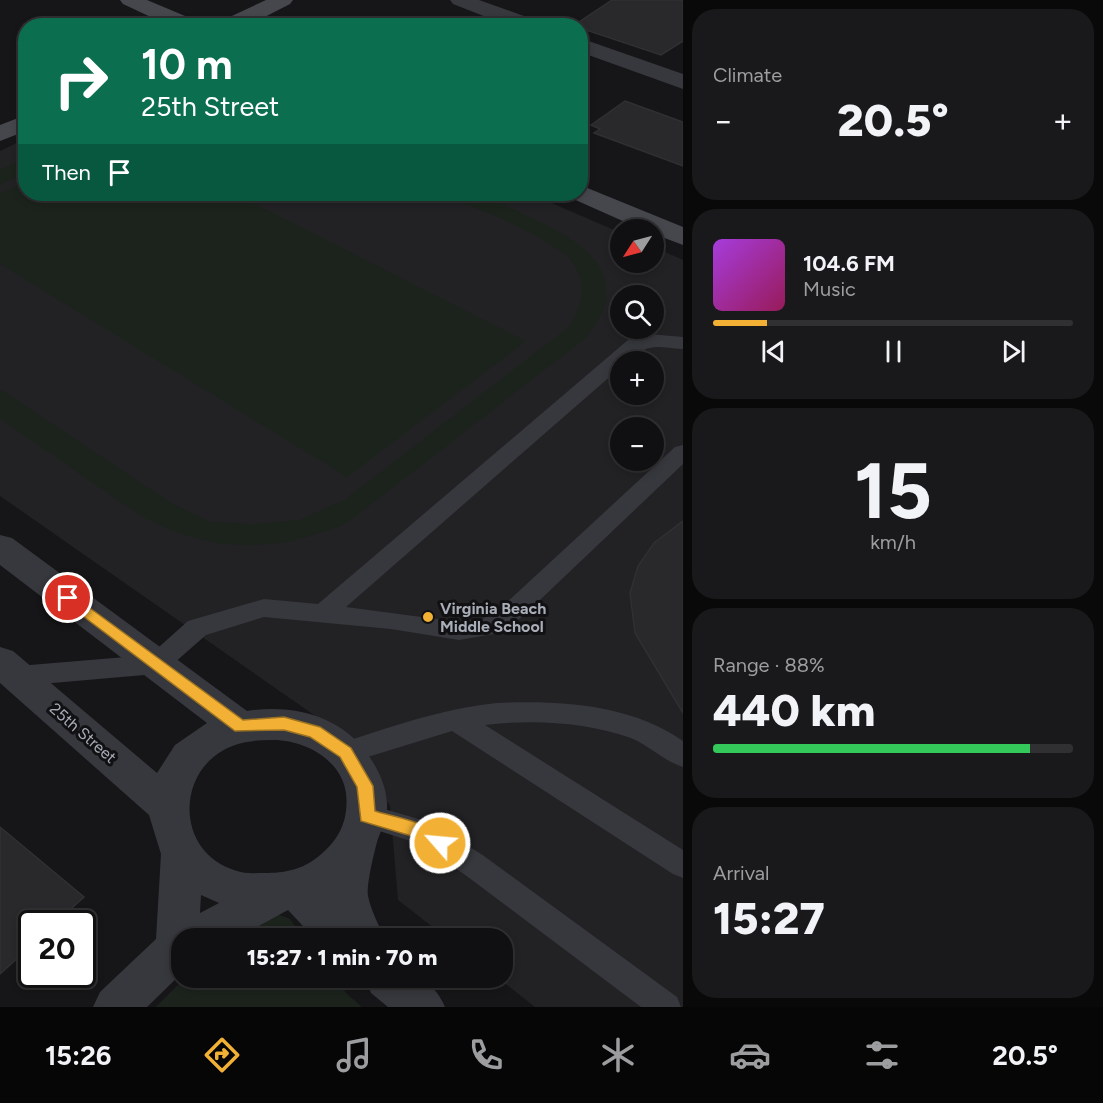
<!DOCTYPE html>
<html lang="en">
<head>
<meta charset="utf-8">
<style>
	body { margin:0; font-family:Figtree,sans-serif; background:#19191b; color:#f1f3f6; height:100vh; display:flex; flex-direction:column; font-size:22px; white-space:nowrap }
	* { box-sizing:border-box; margin:0 }
	p { font-size:20px; color:#9c9d9f }
	.icon { flex:none; width:33px; height:33px; fill:none; stroke:currentColor; stroke-width:2; stroke-linecap:round; stroke-linejoin:round }
	.map { position:relative; flex:1; overflow:hidden }
	.sheet { display:flex; flex-direction:column; gap:9px; padding:9px; background:#09090a; width:420px }
	.sheet>* { flex:none }
	.hud { position:absolute; left:18px; top:18px; width:570px; height:183px; border-radius:24px; box-shadow:0 3px 9px #0003,0 0 0 2px #303032; background:#0b6e4f; color:#fff; overflow:hidden }
	.needle { width:39px; rotate:234deg }
	.fabs { position:absolute; left:610px; top:219px; display:grid; gap:12px }
	.fabs a { display:grid; place-items:center; width:54px; height:54px; border-radius:50%; background:#101012; box-shadow:0 3px 9px #0003,0 0 0 2px #303032; font-size:30px }
	.speed { position:absolute; left:18px; top:910px; display:flex; gap:12px; font-size:30px; font-weight:700; text-align:center }
	.speed>* { display:grid; place-content:center; width:78px; height:78px; border-radius:50%; background:#101012; box-shadow:0 3px 9px #0003,0 0 0 2px #303032; line-height:1 }
	.speed .limit { border:3px solid #111; border-radius:9px; background:#fff; color:#111 }
	.pin { position:absolute; display:grid; place-items:center; width:51px; height:51px; color:#fff; margin:-26px; border:3px solid #fff; border-radius:50%; box-shadow:0 2px 6px #0007 }
	.me { position:absolute; width:66px; margin:-33px; rotate:297deg; stroke-linejoin:round; filter:drop-shadow(0 0 4px #0008) }
	.turn { display:flex; align-items:center; gap:21px; height:126px; padding:0 24px; font-size:27px }
	.turn .icon { width:78px; height:78px; stroke-width:2.5 }
	.turn b { display:block; font-size:42px; line-height:51px }
	.then { display:flex; align-items:center; height:57px; padding:0 24px; background:#0003; gap:12px; font-size:22px }
	.big { font-size:45px; font-weight:800; line-height:1.1 }
	.sheet .widget { flex:1; display:flex; flex-direction:column; justify-content:center; gap:9px; min-width:0; padding:0 21px; border-radius:24px; background:#19191b }
	.sheet .dial { align-items:center; gap:0 }
	.dial b { font-size:78px; line-height:1 }
	.song { display:flex; align-items:center; gap:18px }
	.cover { width:72px; height:72px; border-radius:9px; background:linear-gradient(135deg,hsl(280 70% 55%),hsl(330 70% 35%)) }
	.played { height:6px; border-radius:3px; background:linear-gradient(90deg,#f2b134 15%,#303032 15%) }
	.keys { display:flex; justify-content:space-around; direction:ltr }
	.heat { display:flex; justify-content:space-between; align-items:center; font-size:33px; direction:ltr }
	.charge { height:9px; border-radius:4px; background:linear-gradient(90deg,#34c759 88%,#303032 0) }
	.trip { position:absolute; left:171px; top:928px; width:342px; height:60px; border-radius:24px; background:#101012; box-shadow:0 3px 9px #0003,0 0 0 2px #303032; font-weight:800; line-height:60px; text-align:center }
	.menu { display:flex; height:96px; justify-content:space-around; align-items:center; background:#060607; color:#9c9d9f }
	.menu .icon { width:42px; height:42px }
	.menu .active { color:#f2b134 }
	.menu b { font-size:27px; color:#f1f3f6 }
	main { display:flex; flex:1; min-height:0 }
	.map>svg:first-child { display:block }
</style>
</head>
<body>
<main>
<div class="map">
<svg width="683" height="1007" viewBox="0 0 683 1007">
	<rect width="100%" height="100%" fill="#161618"/>
	<path fill="#222225" fill-rule="evenodd" d="M25 139 26 194H531L621 233V262H654V247L683 260V1007H535L498 978H502V939H448L398 900 390 806 347 738 0 496V151ZM621 296H654V328H621ZM621 362H654V394H621ZM621 428H654V460H621Z"/>
	<g fill="#1c231d">
		<polygon points="25,158 25,172 0,185 0,170"/>
		<polygon points="25,181 26,194 235,194 526,341 347,477 0,264 0,194"/>
		<path d="M442 194C453 193 468 191 479 194 494 198 510 208 525 215 580 239 637 273 587 337L346 524C273 553 212 554 141 516L0 419V389L171 503 211 522 254 524 299 520 344 500 569 327C580 308 588 288 575 266 559 239 473 207 442 194Z"/>
		<polygon points="272,912 290,919 305,939 224,939"/>
		<polygon points="185,978 335,978 347,994 362,1007 156,1007"/>
	</g>
	<g fill="#29292c" stroke="#303034" stroke-width="1.5">
		<polygon points="612,0 683,0 683,41 661,55 580,28 580,26 573,26"/>
		<polygon points="625,101 683,122 683,166 594,133 600,129 591,125"/>
		<polygon points="683,521 683,713 635,633 630,593 638,566 654,543"/>
		<polygon points="0,827 84,897 54,924 32,924 32,945 0,974"/>
	</g>
	<g fill="none" stroke-linecap="round" stroke-linejoin="round">
		<g fill="#37383d" fill-rule="evenodd">
			<path d="M649 334 683 337V349C654 347 650 342 627 362H621V367L346 607 459 622 484 618 504 605 675 447 683 445V464L522 617 499 633 459 640 391 629 264 617 206 635 165 671 156 674 18 686 9 683 5 676 9 669 18 666 150 655 188 621 264 599 318 604 628 340Z"/>
			<path d="M497 703C558 700 631 704 683 741V767C664 761 650 746 631 738 586 722 532 719 485 725L683 850V878L673 874 452 731 345 764 336 761 332 753 336 745C389 727 441 709 497 703Z"/>
			<polygon points="367,804 432,823 484,856 677,997 681,1007 641,1007 464,874 414,842 357,824 353,816 357,808"/>
		</g>
		<g fill="#37383d" fill-rule="evenodd">
			<polygon points="450,0 479,0 538,21 540,26 509,26 453,4"/>
			<polygon points="580,38 683,74 683,89 580,52"/>
			<path d="M0 535 12 538 247 711C297 703 348 718 374 764 381 776 386 788 387 803 388 818 381 829 377 842 374 853 366 886 368 896 371 911 379 925 385 939H315L288 910 235 939H182V973L147 1007H93L100 992 156 939 161 854 149 815 0 683V647L13 651 157 773 175 745 207 723 0 565ZM271 740C302 739 341 758 346 793 349 820 339 840 319 856 302 870 285 873 264 873 255 873 245 874 237 871 174 854 174 766 235 745 246 741 259 740 271 740ZM201 895 219 903 200 913Z"/>
			<path d="M365 978C401 978 428 968 445 1007H388L371 993Z"/>
		</g>
		<g fill="#45474d" fill-rule="evenodd">
			<polygon points="120,0 147,0 197,21 199,26 170,26 123,4"/>
			<polygon points="266,0 293,0 290,4 247,26 219,26 221,21"/>
			<polygon points="26,115 26,131 0,141 0,125"/>
			<polygon points="580,185 683,227 683,245 654,234 654,230 643,230 571,198 568,194 580,194"/>
		</g>
	</g>
	<path fill="#f2b134" stroke="#9d7322" stroke-width="1.5" d="M68 592 243 720 284 717 320 727 351 748 373 786 375 811C394 817 439 824 448 843L446 848 440 851 418 838 361 821 357 787 340 757 310 737 284 730 235 731 63 601 61 598 63 594Z"/>
	<circle fill="#f2b134" stroke="#111113" stroke-width="2" cx="428" cy="617" r="6"/>
	<g text-anchor="middle" dominant-baseline="central" stroke-width="6" stroke-linejoin="round" paint-order="stroke">
		<g font-size="16" font-weight="bold" fill="#a8adb8" stroke="#111113" text-anchor="start">
			<text x="440" y="608">Virginia Beach<tspan x="440" dy="18">Middle School</tspan></text>
		</g>
		<g font-size="16" fill="#a8adb8" stroke="#111113">
			<text transform="translate(83 733) rotate(41)">25th Street</text>
		</g>
	</g>
</svg>
<div class="fabs">
<a><svg class="needle" viewBox="-14 -14 28 28"><path d="M0-13l5 13h-10z" fill="#e53935"/><path d="M0 13l5-13h-10z" fill="#9c9d9f"/></svg></a>
<a><svg class="icon" aria-label="search" viewBox="0 0 24 24"><circle cx="10" cy="10" r="6"/><path d="M15 15l6 6"/></svg></a>
<a>+</a>
<a>−</a>
</div>
<div class="speed"><div class="limit">20</div></div>
<div class="pin" style="left:68px;top:598px;background:#d93025"><svg class="icon" aria-label="arrive" viewBox="0 0 24 24"><path d="M6 21V4h12l-3 4 3 4H6"/></svg></div>
<svg class="me" style="left:440px;top:843px" viewBox="-20 -20 40 40"><circle r="17" fill="#f2b134" stroke="#fff" stroke-width="3"/><path d="M0-11L8 9 0 5-8 9z" fill="#fff"/></svg>
<div class="trip">15:27 · 1 min · 70 m</div>
<div class="hud">
<div class="turn"><svg class="icon" aria-label="right" viewBox="0 0 24 24"><path d="M7 20v-9h11M14 6l5 5-5 5"/></svg><div><b>10 m</b>25th Street</div></div>
<div class="then">Then<svg class="icon" aria-label="arrive" viewBox="0 0 24 24"><path d="M6 21V4h12l-3 4 3 4H6"/></svg></div>
</div>
</div>
<section class="sheet">
<div class="widget"><p>Climate</p>
<div class="heat"><a>−</a><b class="big">20.5°</b><a>+</a></div>
</div>
<div class="widget">
<div class="song"><i class="cover"></i><div><b>104.6 FM</b><p>Music</p></div></div>
<div class="played"></div>
<div class="keys"><svg class="icon" aria-label="previous" viewBox="0 0 24 24"><path d="M18 5L8 12l10 7zM5 5v14"/></svg><svg class="icon" aria-label="pause" viewBox="0 0 24 24"><path d="M8 5v14M16 5v14"/></svg><svg class="icon" aria-label="next" viewBox="0 0 24 24"><path d="M6 5l10 7-10 7zM19 5v14"/></svg></div>
</div>
<div class="widget dial"><b>15</b><p>km/h</p></div>
<div class="widget"><p>Range · 88%</p><b class="big">440 km</b><div class="charge"></div></div>
<div class="widget"><p>Arrival</p><b class="big">15:27</b></div>
</section>
</main>
<nav class="menu">
<b>15:26</b>
<svg class="icon active" aria-label="directions" viewBox="0 0 24 24"><path d="M12 3l9 9-9 9-9-9zM9 14v-3h6M13 9l2 2-2 2"/></svg>
<svg class="icon" aria-label="music" viewBox="0 0 24 24"><path d="M9 18V5l10-2v13"/><circle cx="6" cy="18" r="3"/><circle cx="16" cy="16" r="3"/></svg>
<svg class="icon" aria-label="phone" viewBox="0 0 24 24"><path d="M5 4h4l2 5-3 2q2 4 5 5l2-3 5 2v4C11 20 4 13 5 4z"/></svg>
<svg class="icon" aria-label="climate" viewBox="0 0 24 24"><path d="M12 3v18M4 7l16 10M4 17L20 7"/></svg>
<svg class="icon" aria-label="car" viewBox="0 0 24 24"><path d="M5 17H2v-5l4-1 3-4h7l3 4 3 1v5h-3M9 17h6M6 11h13"/><circle cx="7" cy="17" r="2"/><circle cx="17" cy="17" r="2"/></svg>
<svg class="icon" aria-label="filters" viewBox="0 0 24 24"><path d="M4 7h16M4 17h16"/><circle cx="9" cy="7" r="2"/><circle cx="15" cy="17" r="2"/></svg>
<b>20.5°</b>
</nav>
</body>
</html>
